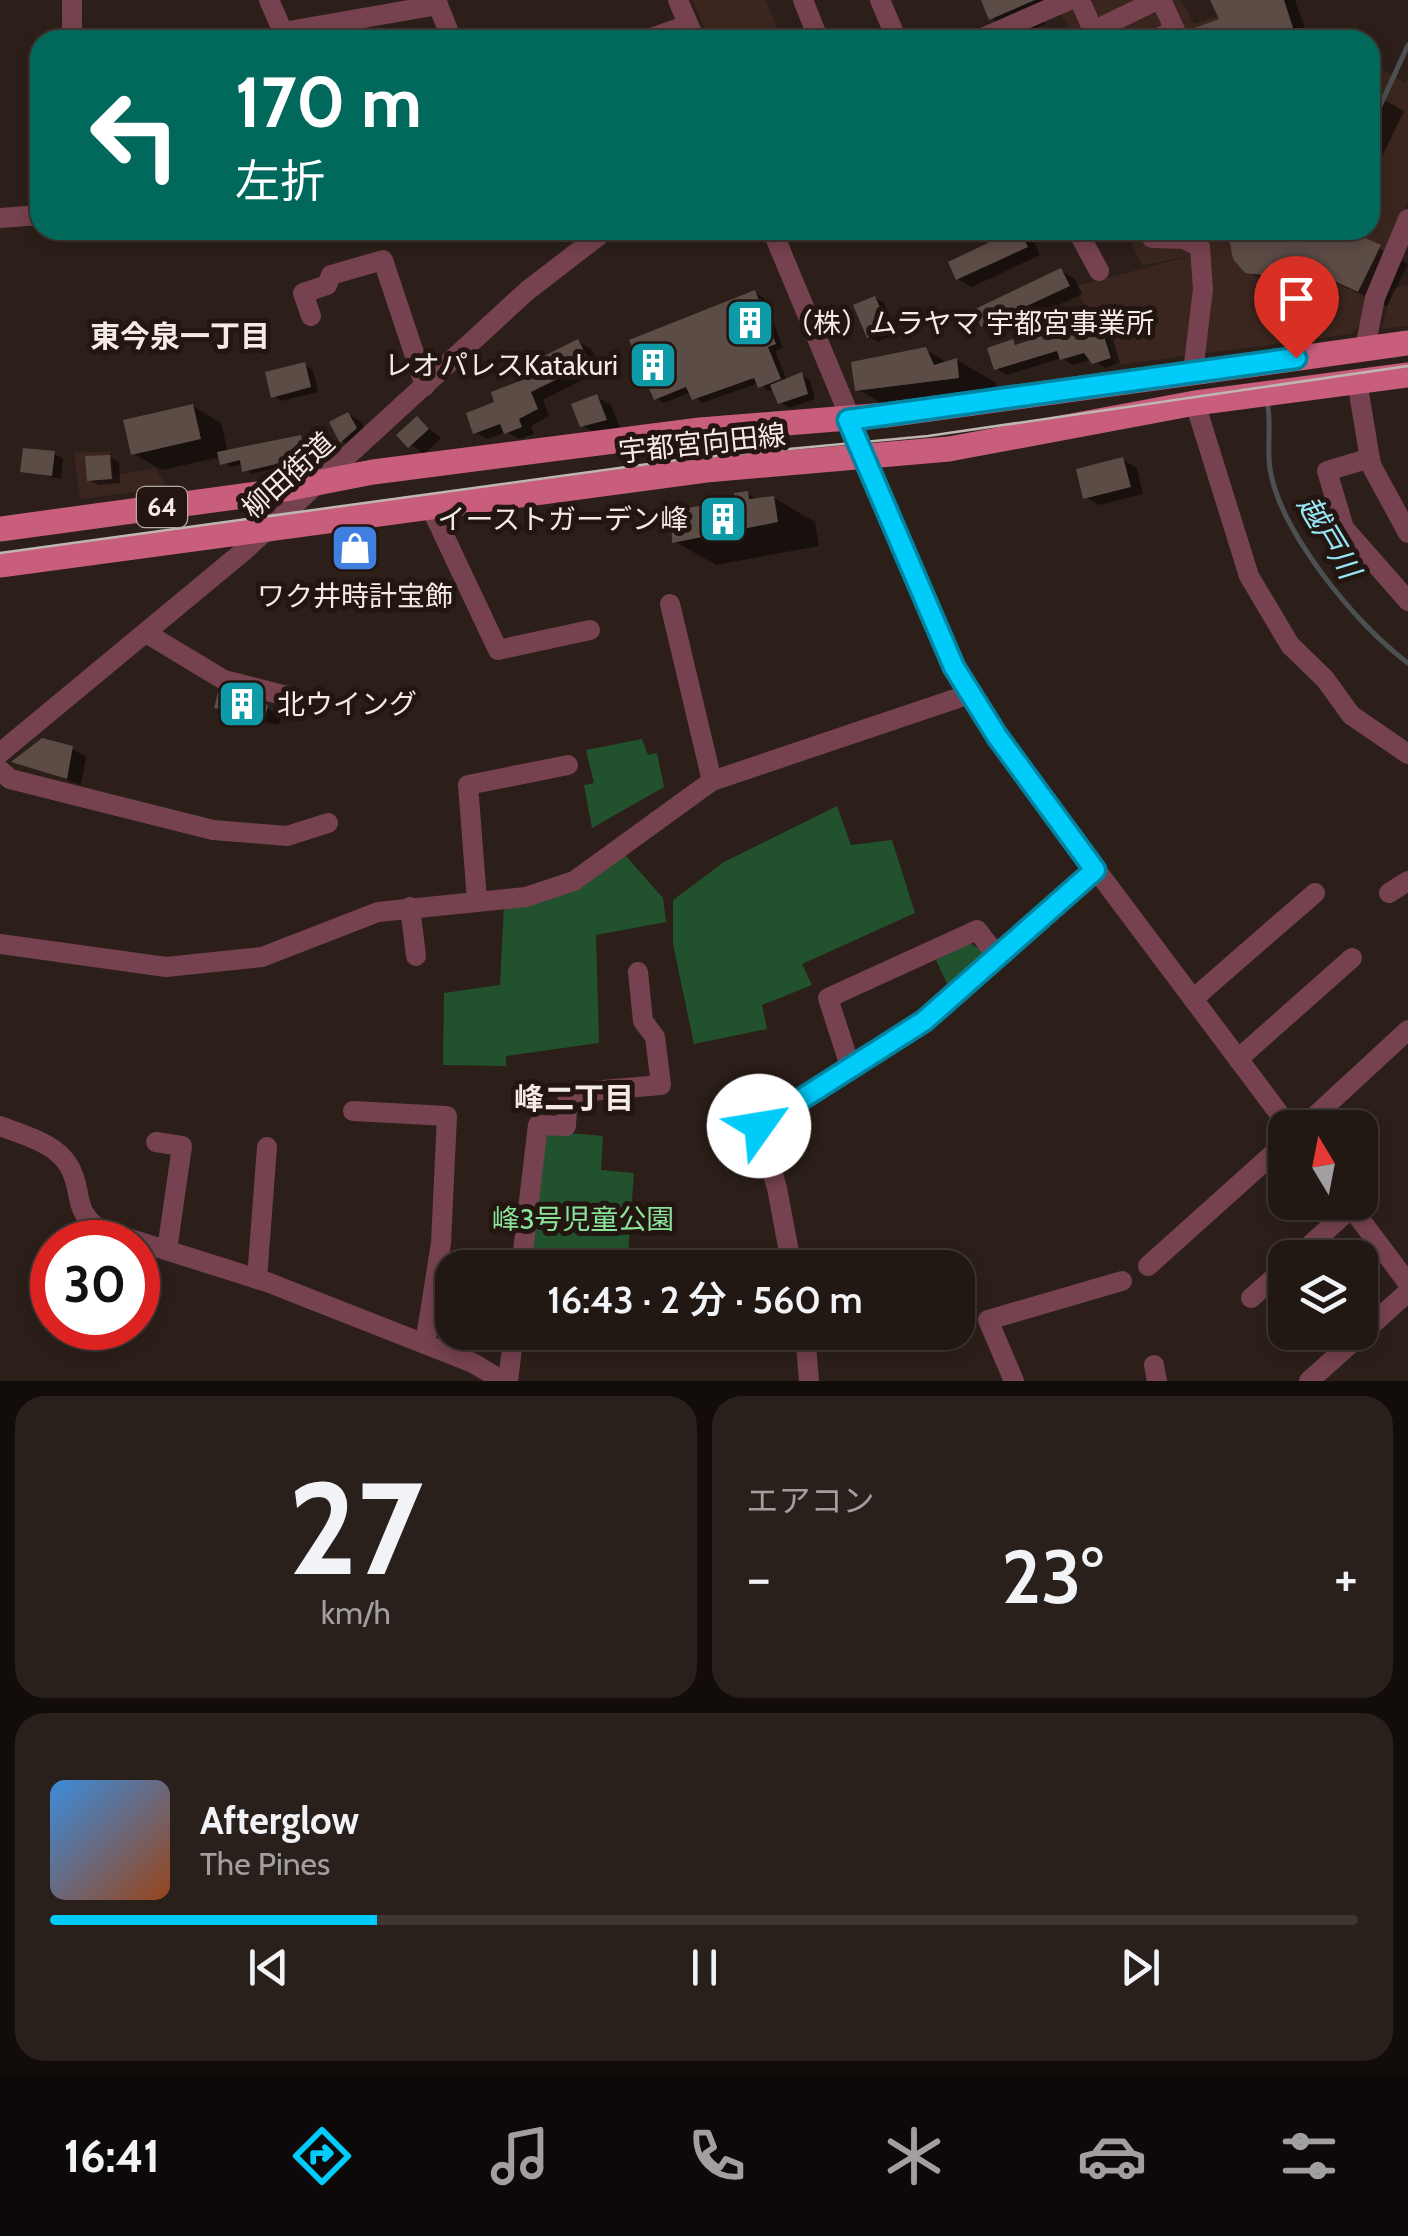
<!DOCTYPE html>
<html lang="ja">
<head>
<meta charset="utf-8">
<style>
	body { margin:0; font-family:Cabin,"Noto Sans JP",sans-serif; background:#29201c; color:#f1f3f6; height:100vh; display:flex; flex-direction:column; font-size:38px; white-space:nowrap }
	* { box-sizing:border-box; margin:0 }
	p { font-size:32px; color:#a29fa0 }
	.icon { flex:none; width:55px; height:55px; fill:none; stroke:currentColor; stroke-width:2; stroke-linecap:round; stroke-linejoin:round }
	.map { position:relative; height:1381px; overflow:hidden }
	.side { display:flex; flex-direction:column; gap:15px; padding:15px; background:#120d0a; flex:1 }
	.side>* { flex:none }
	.guide { position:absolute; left:30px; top:30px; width:1350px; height:210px; border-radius:30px; box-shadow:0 5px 15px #0003,0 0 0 2px #3e3633; background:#00695c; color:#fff; overflow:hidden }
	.needle { width:65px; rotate:350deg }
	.tools { position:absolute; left:1268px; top:1110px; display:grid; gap:20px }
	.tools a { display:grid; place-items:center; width:110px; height:110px; border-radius:20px; background:#211713; box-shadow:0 5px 15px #0003,0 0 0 2px #3e3633; font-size:50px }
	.speed { position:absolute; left:30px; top:1220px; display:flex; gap:20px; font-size:50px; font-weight:700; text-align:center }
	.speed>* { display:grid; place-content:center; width:130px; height:130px; border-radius:50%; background:#211713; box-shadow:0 5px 15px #0003,0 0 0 2px #3e3633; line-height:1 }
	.speed .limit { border:15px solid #d22; background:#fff; color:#111 }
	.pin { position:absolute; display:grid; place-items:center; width:85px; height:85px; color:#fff; margin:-102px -42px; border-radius:50% 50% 50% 0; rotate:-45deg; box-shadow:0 0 10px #0007 }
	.pin .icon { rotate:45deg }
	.me { position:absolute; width:110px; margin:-55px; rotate:58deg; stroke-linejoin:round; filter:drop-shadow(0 0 8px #0008) }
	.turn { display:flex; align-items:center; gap:35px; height:210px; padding:0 40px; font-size:45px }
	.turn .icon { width:130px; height:130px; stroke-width:2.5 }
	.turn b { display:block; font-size:70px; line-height:85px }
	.big { font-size:75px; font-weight:600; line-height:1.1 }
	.side .card { flex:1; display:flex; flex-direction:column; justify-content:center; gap:15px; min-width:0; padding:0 35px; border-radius:30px; background:#29201c }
	.side .dial { align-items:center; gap:0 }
	.dial b { font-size:130px; line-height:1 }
	.song { display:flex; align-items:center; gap:30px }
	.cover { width:120px; height:120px; border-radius:15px; background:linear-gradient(135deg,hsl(210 70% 55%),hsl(20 70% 35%)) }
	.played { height:10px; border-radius:5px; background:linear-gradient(90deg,#00cbf9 25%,#3e3633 25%) }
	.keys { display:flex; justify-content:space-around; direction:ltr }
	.heat { display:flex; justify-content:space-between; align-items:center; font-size:55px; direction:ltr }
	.side .tiles { flex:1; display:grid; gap:15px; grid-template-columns:1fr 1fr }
	.card:last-child { grid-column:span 2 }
	.trip { position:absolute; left:435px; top:1250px; width:540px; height:100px; border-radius:30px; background:#211713; box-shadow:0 5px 15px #0003,0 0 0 2px #3e3633; font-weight:600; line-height:100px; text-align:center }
	.dock { display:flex; height:160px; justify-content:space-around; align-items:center; background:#0d0908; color:#a29fa0 }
	.dock .icon { width:70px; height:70px }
	.dock .current { color:#00cbf9 }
	.dock b { font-size:45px; color:#f1f3f6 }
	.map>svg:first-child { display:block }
</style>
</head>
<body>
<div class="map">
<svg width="1408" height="1381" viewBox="0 0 1408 1381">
	<rect width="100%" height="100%" fill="#2c1f19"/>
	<g fill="#3a261e">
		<polygon points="692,0 766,0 782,40 710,40"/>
		<polygon points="1095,0 1181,0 1194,24 1245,7 1256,40 1074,40 1061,13"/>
		<polygon points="1370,62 1405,83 1408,77 1408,202 1358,327 1351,334 1115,365 1101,314 1089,316 1076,286 1195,255 1142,265 1125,230 1370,230"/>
		<polygon points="1408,285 1408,326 1382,329 1392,289"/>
		<polygon points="110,451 115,475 155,468 168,488 80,499 74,453"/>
	</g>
	<g fill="#22522d">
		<polygon points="642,739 648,755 657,753 664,787 592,828 584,785 594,783 586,750"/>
		<polygon points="837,806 851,845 892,840 915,913 802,964 812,985 762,1005 767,1029 694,1044 673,944 673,900 724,862"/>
		<path d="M625 855 663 898 666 922 596 935 599 1043 506 1056V1066L443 1065 444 993 500 985 504 905C558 903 584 889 625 855Z"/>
		<polygon points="970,943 984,952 981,964 950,990 936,960"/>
		<polygon points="545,1131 603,1136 601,1170 634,1173 627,1267 528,1268"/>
		<polygon points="520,1332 620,1333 618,1349 519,1337"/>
	</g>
	<g fill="#0007">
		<polygon points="984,0 1059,0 1039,10 1045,24 1020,35 991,18"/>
		<polygon points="1213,0 1295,0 1309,40 1186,40 1190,33 1222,20"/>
		<polygon points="1370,92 1404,111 1370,181"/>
		<polygon points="1236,230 1346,230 1408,264 1387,306 1325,278 1317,286 1290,293 1246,271"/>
		<polygon points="1019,231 1033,239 1040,255 972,287 958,279"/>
		<polygon points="1061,271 1075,279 1082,294 997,334 983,326"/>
		<polygon points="755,293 764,298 783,348 775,351 787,381 802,375 810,380 815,399 789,408 780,402 774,389 768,391 759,383 702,403 691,392 664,403 656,398"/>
		<polygon points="875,298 884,303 896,334 878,342 869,337"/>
		<polygon points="1098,319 1109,326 1120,363 1105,368 1092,359 1073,365 1061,358 1007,375 997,369 1013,342 1020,346"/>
		<polygon points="578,342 591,349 602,370 543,400 549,416 531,426 534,434 519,439 507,432 488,439 475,432 498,404"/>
		<polygon points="926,350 948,363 957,360 996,383 998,399 897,412 857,389"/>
		<polygon points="304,365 313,370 318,392 282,401 274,396"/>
		<polygon points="597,397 611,405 620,427 596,434 582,425"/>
		<polygon points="193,406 221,423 228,452 300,437 307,441 312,460 251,474 243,464 230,467 221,457 162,470 134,454"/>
		<polygon points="348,414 361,422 370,437 356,449 342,441 332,423"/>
		<polygon points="417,419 441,438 424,454 399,435"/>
		<polygon points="55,454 63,459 61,479 23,470"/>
		<polygon points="110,457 119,462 120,483 98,485 89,480"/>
		<polygon points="1123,460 1137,468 1143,494 1099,505 1085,497"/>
		<polygon points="748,494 759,500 774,498 815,522 819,546 716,565 674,541"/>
		<polygon points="220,695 267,708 281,716 279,725 231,715 217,707"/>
		<polygon points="72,749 86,757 81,785 16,761"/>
	</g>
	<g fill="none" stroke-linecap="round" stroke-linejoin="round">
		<g stroke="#4b5051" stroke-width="5">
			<polyline points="1370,128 1408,45"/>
			<polyline points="1282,341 1307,265"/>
			<path d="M1268 407C1271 428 1267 450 1270 469 1280 532 1358 627 1408 663"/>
		</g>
	</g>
	<g fill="#5c4c46">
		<polygon points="981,0 1035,0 989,20"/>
		<polygon points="1210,0 1284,0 1296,37 1184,40 1189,30 1219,19"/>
		<polygon points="1015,230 1020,230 1028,247 956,280 948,262"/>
		<polygon points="1233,230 1347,230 1381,245 1358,292 1295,263 1278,277 1245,273 1233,259 1229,238"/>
		<polygon points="1061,268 1070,286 981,327 973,310"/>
		<polygon points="755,290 776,344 768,347 781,379 758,388 754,378 692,400 686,387 654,400 629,340"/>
		<polygon points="875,296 889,329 867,338 853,305"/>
		<polygon points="1098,317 1111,358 1092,364 1084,353 1060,360 1057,351 994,370 987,348 1013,339 1015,345"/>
		<polygon points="578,339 590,363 531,392 538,409 519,419 522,427 504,434 500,424 473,434 466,413 494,402 491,392 530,377 524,366"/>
		<polygon points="926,347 934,365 957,358 959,378 855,391 851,362"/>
		<polygon points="305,362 311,387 271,398 265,372"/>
		<polygon points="802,372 808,394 778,404 770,385"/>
		<polygon points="597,394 607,420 580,427 571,404"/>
		<polygon points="193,404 201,439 131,455 123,420"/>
		<polygon points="348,412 357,428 340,443 329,422"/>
		<polygon points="417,416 429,429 408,448 396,435"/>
		<polygon points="301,435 306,457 242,472 240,460 220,465 217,452"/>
		<polygon points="23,448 55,451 52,476 20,472"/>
		<polygon points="110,455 112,479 87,481 85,456"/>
		<polygon points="1123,457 1131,487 1083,499 1076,469"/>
		<polygon points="748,491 749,499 774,496 778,522 672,543 671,510 735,501 734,493"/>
		<polygon points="218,692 268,705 265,719 214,708"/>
		<polygon points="42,738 73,746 67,779 11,762"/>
	</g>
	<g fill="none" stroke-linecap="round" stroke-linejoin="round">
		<g stroke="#76424f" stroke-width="20">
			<polyline points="269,0 283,32 438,5"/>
			<polyline points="436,0 452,40"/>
			<polyline points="678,0 695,40"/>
			<polyline points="803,0 819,40"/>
			<polyline points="880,0 897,40"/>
			<polyline points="1080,0 1097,40"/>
			<polyline points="1093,31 1157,0"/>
			<polyline points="72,40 72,0"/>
			<polyline points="646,40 688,25"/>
			<polyline points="978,40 1069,0"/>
			<polyline points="1154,40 1175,30 1161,0"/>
			<polyline points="0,218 40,215"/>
			<polyline points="772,230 954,667 1025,775 1290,1128"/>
			<polyline points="1077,230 1099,271"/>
			<polyline points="1147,230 1152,238 1184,239 1200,247 1203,289 1193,372"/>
			<polyline points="311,316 303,293 327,285 331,275 383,260 425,386"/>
			<polyline points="1365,348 1375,298 1408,219"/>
			<polyline points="1357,381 1371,465 1408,533"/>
			<polyline points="1195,403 1249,576 1290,645 1325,679 1351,715 1408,754"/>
			<polyline points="1370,458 1327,471 1344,528 1408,601"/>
			<polyline points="430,506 498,650 590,630"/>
			<polyline points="670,604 712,781"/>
			<polyline points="146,633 224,680 287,696"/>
			<polyline points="0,753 245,550 527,291 606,230"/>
			<polyline points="0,770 10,779 213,830 287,836 328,823"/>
			<polyline points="1389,893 1408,881"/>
			<polyline points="477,900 468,785 568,765"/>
			<polyline points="410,907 416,956"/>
			<polyline points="0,944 166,967 262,957 378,912 526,897 574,881 712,781 970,694"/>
			<polyline points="1193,999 1315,893"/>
			<polyline points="1238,1059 1352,958"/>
			<polyline points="851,1069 828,998 977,930 998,957"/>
			<polyline points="353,1111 447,1116 441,1243 425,1344"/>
			<path d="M0 1126C23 1135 56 1143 69 1166 84 1192 71 1208 99 1229L267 1282 473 1363 503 1381"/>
			<polyline points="1302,1128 1408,1030"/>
			<polyline points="156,1142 182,1146 167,1250"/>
			<polyline points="1347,1202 1408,1283"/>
			<polyline points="1296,1258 1351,1208"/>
			<polyline points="1148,1266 1285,1143"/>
			<polyline points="521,1268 538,1125 566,1126 568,1093 661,1085 655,1037 643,1021 638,972"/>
			<polyline points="792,1268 777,1188 759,1126 924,1021 1095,869"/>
			<polyline points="257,1279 267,1147"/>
			<polyline points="1251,1298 1285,1268"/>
			<polyline points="805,1332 809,1381"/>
			<polyline points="1154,1365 1157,1381"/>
			<polyline points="508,1381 514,1332"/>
			<polyline points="1014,1381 988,1320 1122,1281"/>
			<polyline points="1309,1381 1408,1292"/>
		</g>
		<g stroke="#c85d7c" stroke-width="25">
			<polyline points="0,529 265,493 373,472 700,430 886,415 1408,343"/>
			<polyline points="0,565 706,470 949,449 1195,403 1408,375"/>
		</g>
		<polyline stroke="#c0b6b1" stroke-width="2.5" points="0,553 692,458 928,436 1408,366"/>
	</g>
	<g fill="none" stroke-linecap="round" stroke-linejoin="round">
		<g stroke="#0084a2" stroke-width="25">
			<polyline id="route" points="759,1126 924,1021 1095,870 997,736 954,667 848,420 1296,358"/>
		</g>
		<use href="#route" stroke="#00cbf9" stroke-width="18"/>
	</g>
	<defs>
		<g id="building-square" transform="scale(2.5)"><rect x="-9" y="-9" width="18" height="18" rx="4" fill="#0f9aa8" stroke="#231510"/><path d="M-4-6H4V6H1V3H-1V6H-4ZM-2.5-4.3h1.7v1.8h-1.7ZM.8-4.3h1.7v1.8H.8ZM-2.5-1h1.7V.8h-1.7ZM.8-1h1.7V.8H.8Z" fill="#fff"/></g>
		<g id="shop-square" transform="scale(2.5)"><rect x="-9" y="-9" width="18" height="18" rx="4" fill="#3f7fe0" stroke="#231510"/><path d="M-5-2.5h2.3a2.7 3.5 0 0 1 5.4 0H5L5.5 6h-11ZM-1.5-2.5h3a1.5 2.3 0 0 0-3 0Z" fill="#fff"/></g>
	</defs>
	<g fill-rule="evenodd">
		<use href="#building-square" x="750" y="323"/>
		<use href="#building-square" x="653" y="365"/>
		<use href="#building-square" x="723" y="519"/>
		<use href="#shop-square" x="355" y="548"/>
		<use href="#building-square" x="242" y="704"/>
	</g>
	<g text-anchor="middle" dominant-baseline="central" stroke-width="10" stroke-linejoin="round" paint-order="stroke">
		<rect fill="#231510" stroke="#b5aaa6" stroke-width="2.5" x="137" y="487" width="50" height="40" rx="8"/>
		<g font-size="25" font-weight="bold" fill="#f4eae6">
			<text x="162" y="507">64</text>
		</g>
		<g font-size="28" fill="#f4eae6" stroke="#231510" text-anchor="start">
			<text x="785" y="323">（株）ムラヤマ 宇都宮事業所</text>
			<text x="618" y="365" text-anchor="end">レオパレスKatakuri</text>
			<text x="688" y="519" text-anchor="end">イーストガーデン峰</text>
			<text x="355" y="596" text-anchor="middle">ワク井時計宝飾</text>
			<text x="277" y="704">北ウイング</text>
		</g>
		<g font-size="28" fill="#f4eae6" stroke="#231510">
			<text transform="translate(702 443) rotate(-6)">宇都宮向田線</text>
			<text transform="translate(288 475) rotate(-42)">柳田街道</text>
		</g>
		<g font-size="28" fill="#89e49a" stroke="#231510">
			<text x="583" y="1219">峰3号児童公園</text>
		</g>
		<g font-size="30" font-weight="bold" fill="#f4eae6" stroke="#231510">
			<text x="180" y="336">東今泉一丁目</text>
			<text x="574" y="1098">峰二丁目</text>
		</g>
		<g font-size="30" font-style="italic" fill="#96e6f7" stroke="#231510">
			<text transform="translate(1329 537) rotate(59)">越戸川</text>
		</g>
	</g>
</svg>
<div class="tools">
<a><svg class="needle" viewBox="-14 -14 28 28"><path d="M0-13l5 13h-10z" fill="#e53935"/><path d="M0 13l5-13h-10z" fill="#a29fa0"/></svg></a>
<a><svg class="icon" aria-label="layers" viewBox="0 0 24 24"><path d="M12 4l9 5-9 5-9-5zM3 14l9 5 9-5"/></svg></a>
</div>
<div class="speed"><div class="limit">30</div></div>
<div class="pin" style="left:1296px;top:358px;background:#d93025"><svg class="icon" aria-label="arrive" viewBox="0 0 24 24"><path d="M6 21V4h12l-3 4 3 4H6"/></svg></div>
<svg class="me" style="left:759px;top:1126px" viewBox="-20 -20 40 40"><circle r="19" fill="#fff"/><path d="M0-13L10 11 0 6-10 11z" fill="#00cbf9"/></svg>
<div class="trip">16:43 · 2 分 · 560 m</div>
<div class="guide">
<div class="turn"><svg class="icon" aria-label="left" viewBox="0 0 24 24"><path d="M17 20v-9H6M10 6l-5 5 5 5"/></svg><div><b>170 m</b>左折</div></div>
</div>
</div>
<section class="side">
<div class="tiles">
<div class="card dial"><b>27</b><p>km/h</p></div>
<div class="card"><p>エアコン</p>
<div class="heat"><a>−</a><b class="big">23°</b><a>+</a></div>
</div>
<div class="card">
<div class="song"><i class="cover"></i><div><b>Afterglow</b><p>The Pines</p></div></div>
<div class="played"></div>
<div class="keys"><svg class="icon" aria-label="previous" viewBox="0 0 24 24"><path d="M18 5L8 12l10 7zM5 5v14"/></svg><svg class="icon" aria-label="pause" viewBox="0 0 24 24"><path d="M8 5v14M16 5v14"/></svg><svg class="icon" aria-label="next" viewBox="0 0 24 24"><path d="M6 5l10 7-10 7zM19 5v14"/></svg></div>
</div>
</div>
</section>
<nav class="dock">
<b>16:41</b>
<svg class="icon current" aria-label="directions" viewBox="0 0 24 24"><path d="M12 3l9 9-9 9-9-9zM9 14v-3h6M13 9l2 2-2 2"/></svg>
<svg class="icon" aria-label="music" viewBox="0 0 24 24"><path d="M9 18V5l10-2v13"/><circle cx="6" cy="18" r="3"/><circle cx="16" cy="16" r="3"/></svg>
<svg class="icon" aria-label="phone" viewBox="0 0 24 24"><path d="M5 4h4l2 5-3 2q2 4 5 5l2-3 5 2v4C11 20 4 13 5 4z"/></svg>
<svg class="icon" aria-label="climate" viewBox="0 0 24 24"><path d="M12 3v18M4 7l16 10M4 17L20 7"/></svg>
<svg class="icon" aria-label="car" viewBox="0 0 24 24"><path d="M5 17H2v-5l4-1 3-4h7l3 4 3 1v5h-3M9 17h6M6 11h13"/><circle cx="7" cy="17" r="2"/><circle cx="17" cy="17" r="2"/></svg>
<svg class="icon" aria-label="filters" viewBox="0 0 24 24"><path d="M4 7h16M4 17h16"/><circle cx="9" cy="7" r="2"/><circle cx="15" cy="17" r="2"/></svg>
</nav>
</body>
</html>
